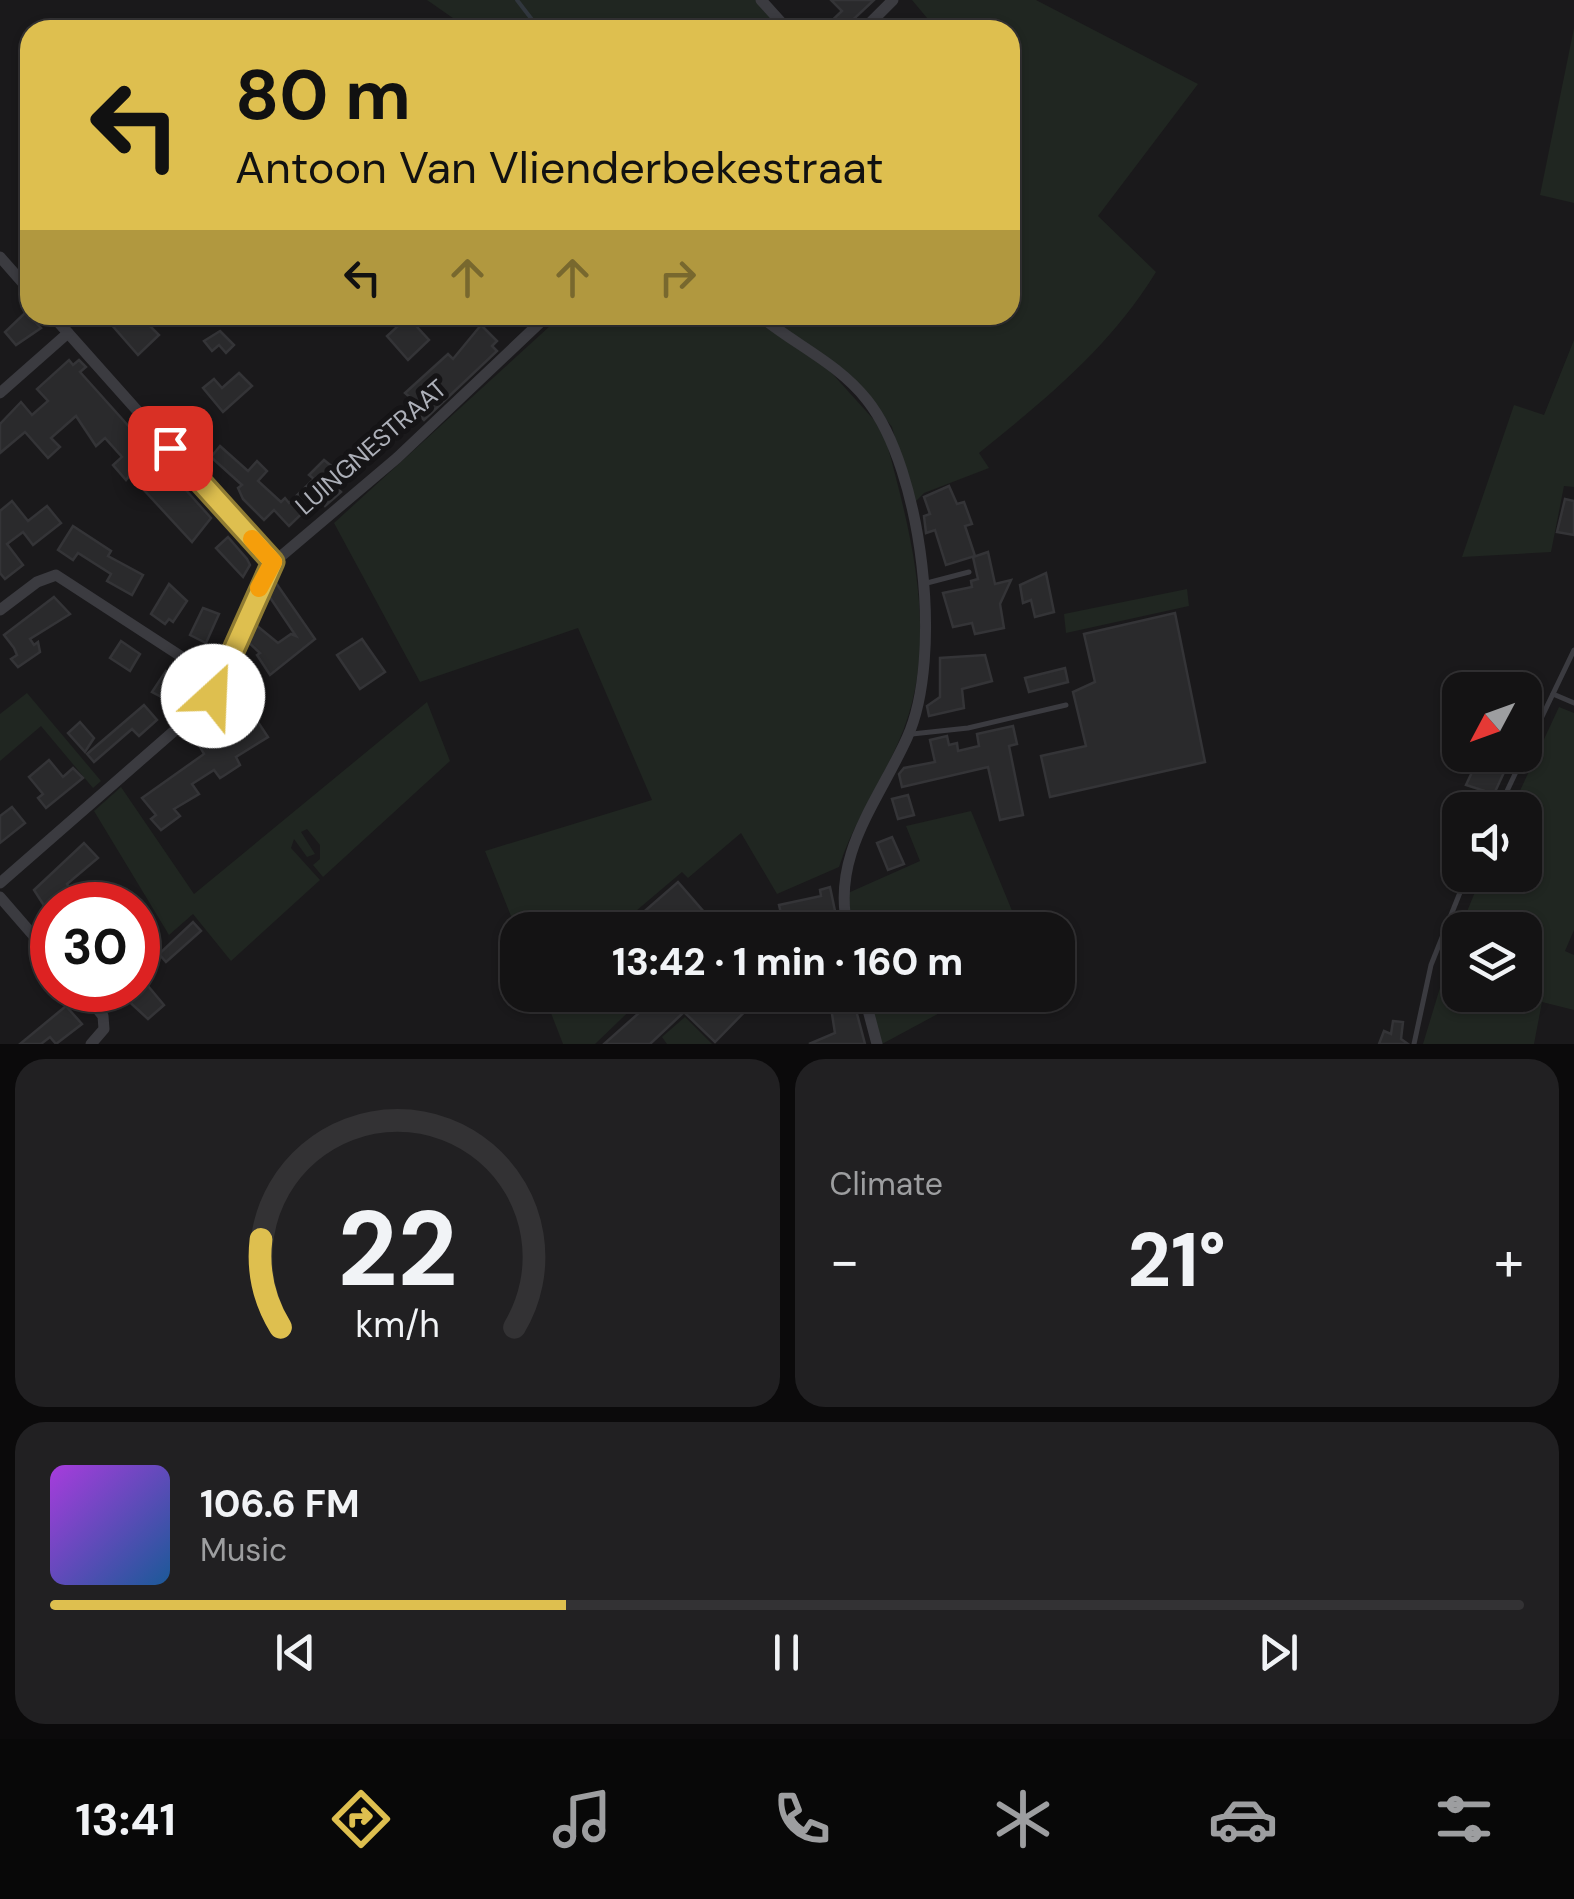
<!DOCTYPE html>
<html lang="en">
<head>
<meta charset="utf-8">
<style>
	body { margin:0; font-family:"DM Sans",sans-serif; background:#212022; color:#f1f3f6; height:100vh; display:flex; flex-direction:column; font-size:38px; white-space:nowrap }
	* { box-sizing:border-box; margin:0 }
	p { font-size:32px; color:#9d9ea0 }
	.icon { flex:none; width:55px; height:55px; fill:none; stroke:currentColor; stroke-width:2; stroke-linecap:round; stroke-linejoin:round }
	.map { position:relative; height:1044px; overflow:hidden }
	.sheet { display:flex; flex-direction:column; gap:15px; padding:15px; background:#0b0a0b; flex:1 }
	.sheet>* { flex:none }
	.guide { position:absolute; left:20px; top:20px; width:1000px; height:305px; border-radius:30px; box-shadow:0 2px 8px #0004,0 0 0 2px #333234; background:#debf4f; color:#111; overflow:hidden }
	.needle { width:65px; rotate:229deg }
	.fabs { position:absolute; left:1442px; top:672px; display:grid; gap:20px }
	.fabs a { display:grid; place-items:center; width:100px; height:100px; border-radius:20px; background:#141314; box-shadow:0 2px 8px #0004,0 0 0 2px #333234; font-size:50px }
	.speed { position:absolute; left:30px; top:882px; display:flex; gap:20px; font-size:50px; font-weight:700; text-align:center }
	.speed>* { display:grid; place-content:center; width:130px; height:130px; border-radius:50%; background:#141314; box-shadow:0 2px 8px #0004,0 0 0 2px #333234; line-height:1 }
	.speed .limit { border:15px solid #d22; background:#fff; color:#111 }
	.pin { position:absolute; display:grid; place-items:center; width:85px; height:85px; color:#fff; margin:-42px; border-radius:20px; box-shadow:0 5px 15px #0006 }
	.me { position:absolute; width:110px; margin:-55px; rotate:25deg; stroke-linejoin:round; filter:drop-shadow(0 0 8px #0008) }
	.turn { display:flex; align-items:center; gap:35px; height:210px; padding:0 50px; font-size:45px }
	.turn .icon { width:130px; height:130px; stroke-width:2.5 }
	.turn b { display:block; font-size:70px; line-height:85px }
	.lanes { display:flex; align-items:center; height:95px; padding:0 50px; background:#0003; justify-content:center; gap:50px; direction:ltr }
	.lanes .off { opacity:.35 }
	.big { font-size:75px; font-weight:800; line-height:1.1 }
	.sheet .widget { flex:1; display:flex; flex-direction:column; justify-content:center; gap:15px; min-width:0; padding:0 35px; border-radius:30px; background:#212022 }
	.sheet .dial { align-items:center; gap:0 }
	.dial svg { height:260px; overflow:visible; fill:none; stroke:#333234; stroke-width:7; stroke-linecap:round; text-anchor:middle }
	.dial text { fill:#f1f3f6; stroke:none }
	.song { display:flex; align-items:center; gap:30px }
	.cover { width:120px; height:120px; border-radius:15px; background:linear-gradient(135deg,hsl(280 70% 55%),hsl(210 70% 35%)) }
	.played { height:10px; border-radius:5px; background:linear-gradient(90deg,#debf4f 35%,#333234 35%) }
	.keys { display:flex; justify-content:space-around; direction:ltr }
	.heat { display:flex; justify-content:space-between; align-items:center; font-size:55px; direction:ltr }
	.sheet .tiles { flex:1; display:grid; gap:15px; grid-template-columns:1fr 1fr }
	.widget:last-child { grid-column:span 2 }
	.trip { position:absolute; left:500px; top:912px; width:575px; height:100px; border-radius:30px; background:#141314; box-shadow:0 2px 8px #0004,0 0 0 2px #333234; font-weight:800; line-height:100px; text-align:center }
	.dock { display:flex; height:160px; justify-content:space-around; align-items:center; background:#080808; color:#9d9ea0 }
	.dock .icon { width:70px; height:70px }
	.dock .current { color:#debf4f }
	.dock b { font-size:45px; color:#f1f3f6 }
	.map>svg:first-child { display:block }
</style>
</head>
<body>
<div class="map">
<svg width="1574" height="1044" viewBox="0 0 1574 1044">
	<rect width="100%" height="100%" fill="#1a191b"/>
	<g fill="#202621" fill-rule="evenodd">
		<polygon points="427,0 757,0 781,30 470,30"/>
		<path d="M912 0H1036L1198 84 1098 216 1156 272C1109 348 1048 397 979 453L989 468 924 493 913 504 892 427 868 396 767 315H1010V30H937Z"/>
		<polygon points="1574,28 1574,203 1540,195"/>
		<path d="M562 315H751L829 370 875 421 887 444C913 540 941 648 898 743 879 786 853 823 839 867L777 894 741 833 688 878 682 872 623 922 629 930 517 931 485 851 652 800 578 628 420 682 334 523Z"/>
		<polygon points="1574,340 1574,487 1564,486 1551,552 1462,557 1514,405 1544,415"/>
		<polygon points="1187,589 1189,606 1066,633 1064,614"/>
		<polygon points="27,693 101,781 93,788 41,726 0,761 0,714"/>
		<polygon points="427,702 450,761 323,877 313,865 320,859 320,845 307,829 301,832 315,854 307,857 294,839 291,848 320,880 231,961 193,914 169,935 94,811 121,787 194,894"/>
		<path d="M1559 707 1574 713V930L1565 951 1574 955V1010L1542 1002 1534 1044H1423L1452 948 1482 875H1525V810H1511ZM1460 930H1525V995H1460Z"/>
		<polygon points="971,811 1020,930 852,930 848,893 920,861 906,826"/>
		<polygon points="544,995 646,995 595,1044 563,1044"/>
		<polygon points="868,995 973,995 882,1044"/>
		<polygon points="685,1017 712,1044 667,1044 662,1037"/>
	</g>
	<g fill="none" stroke-linecap="round" stroke-linejoin="round">
		<polyline stroke="#31373e" stroke-width="4" points="517,0 540,30"/>
	</g>
	<g fill="#2a2a2c" stroke="#343437" stroke-width="2.5">
		<polygon points="831,0 874,0 842,30 822,30 842,11"/>
		<polygon points="26,312 41,328 16,345 5,332"/>
		<polygon points="103,315 139,315 159,335 138,355"/>
		<polygon points="387,315 406,315 429,340 408,360 387,336 397,327"/>
		<polygon points="481,325 497,341 492,346 497,351 424,420 415,411 420,406 405,393 448,354 453,359"/>
		<polygon points="220,331 234,345 226,353 219,345 212,351 204,341"/>
		<polygon points="69,360 73,365 79,360 86,367 80,372 211,518 192,542 130,475 126,480 113,465 122,457 105,438 96,446 76,416 51,438 60,447 48,458 25,432 0,453 0,424 21,402 32,415 48,401 37,389"/>
		<polygon points="239,373 252,386 223,412 203,388 214,379 222,388"/>
		<polygon points="220,446 248,471 257,461 267,471 258,481 281,502 285,498 289,503 314,479 309,475 324,460 344,476 334,485 341,492 325,506 318,498 289,526 274,510 264,520 243,499 238,488 242,485 211,457"/>
		<polygon points="949,486 957,504 964,502 972,524 965,526 975,556 946,565 935,530 926,533 924,516 930,514 924,497"/>
		<polygon points="1565,499 1574,501 1574,535 1557,532"/>
		<polygon points="12,501 28,521 47,506 61,523 33,545 23,532 7,544 23,565 5,579 0,573 0,511"/>
		<polygon points="73,526 111,551 108,556 143,575 132,595 107,581 111,574 78,553 73,560 58,550"/>
		<polygon points="228,537 247,559 250,565 243,577 216,548"/>
		<polygon points="988,552 995,584 1011,580 1000,604 1004,628 975,634 972,623 953,627 943,593 972,587 971,581 978,579 973,557"/>
		<polygon points="1046,573 1054,612 1035,617 1031,600 1023,603 1020,585"/>
		<polygon points="276,583 315,639 270,675 257,655 260,653 248,642 256,625 278,643 291,634 296,636 269,596"/>
		<polygon points="169,584 187,601 173,622 169,619 165,624 151,614"/>
		<polygon points="54,597 70,614 30,639 34,645 38,642 40,652 18,667 11,659 17,655 14,648 4,635"/>
		<polygon points="203,608 219,614 206,643 190,635"/>
		<polygon points="1175,613 1205,762 1050,797 1041,756 1086,746 1073,692 1095,682 1084,634"/>
		<polygon points="362,639 385,672 360,689 337,655"/>
		<polygon points="121,641 140,654 130,671 110,658"/>
		<polygon points="985,655 992,681 962,689 964,708 929,716 927,706 940,697 940,658"/>
		<polygon points="1065,668 1068,682 1029,692 1025,678"/>
		<polygon points="166,671 175,676 171,682 184,690 175,704 152,692"/>
		<polygon points="144,705 157,720 139,736 132,729 94,762 87,754"/>
		<polygon points="248,707 268,737 236,757 240,765 225,775 220,778 214,770 192,784 199,794 174,809 180,816 161,830 151,819 156,815 142,798 204,754 200,747 227,730 223,724"/>
		<polygon points="80,722 94,738 85,752 68,733"/>
		<polygon points="1013,726 1017,744 1009,746 1023,815 1000,820 988,767 902,787 899,774 904,768 935,762 930,740 947,736 949,745 957,743 958,751 979,746 977,734"/>
		<polygon points="1480,755 1512,755 1494,794 1466,785"/>
		<polygon points="49,760 63,777 73,768 83,778 46,808 38,798 43,794 29,777"/>
		<polygon points="908,795 914,815 898,819 892,799"/>
		<polygon points="12,807 25,823 0,843 0,816"/>
		<polygon points="892,837 904,864 888,870 877,843"/>
		<polygon points="84,843 98,858 67,884 74,896 64,905 52,905 52,918 34,890"/>
		<polygon points="678,882 704,912 684,930 623,930"/>
		<polygon points="830,887 839,930 823,930 823,926 785,930 779,905 821,896 820,890"/>
		<polygon points="193,922 201,931 166,962 159,954"/>
		<polygon points="138,974 164,1005 148,1019 122,995 123,990 138,990"/>
		<polygon points="679,995 761,995 715,1042 684,1012 650,1044 604,1044 658,996 668,1007"/>
		<polygon points="829,995 852,995 865,1044 809,1044 835,1033"/>
		<polygon points="66,1006 82,1024 56,1044 50,1037 41,1044 20,1044"/>
		<polygon points="1393,1021 1403,1022 1401,1039 1408,1044 1379,1044 1384,1031 1391,1034"/>
	</g>
	<g fill="none" stroke-linecap="round" stroke-linejoin="round">
		<g stroke="#3b3b40" stroke-width="5">
			<polyline points="927,583 969,572"/>
			<polyline points="1553,694 1574,703"/>
			<polyline points="912,734 968,728 1066,705"/>
			<polyline points="1525,752 1574,650"/>
			<polyline points="1498,810 1524,755"/>
			<polyline points="1414,1044 1431,965 1467,875"/>
		</g>
		<g stroke="#3b3b40" stroke-width="11">
			<polyline points="761,0 788,30"/>
			<polyline points="863,30 893,0"/>
			<polyline points="0,257 30,291"/>
			<polyline points="52,315 273,563"/>
			<path d="M759 315C795 345 838 363 867 400 923 470 944 657 907 738 878 802 830 856 848 930"/>
			<polyline points="0,393 68,333"/>
			<polyline points="0,610 37,582 56,575 222,683"/>
			<polyline points="0,883 213,697 273,563 397,458 548,315"/>
			<polyline points="0,897 52,957"/>
			<polyline points="82,990 103,1016 104,1029 91,1044"/>
			<polyline points="864,995 877,1044"/>
		</g>
	</g>
	<g fill="none" stroke-linecap="round" stroke-linejoin="round">
		<g stroke="#907c33" stroke-width="25">
			<polyline id="route" points="170,448 273,562 213,696"/>
		</g>
		<use href="#route" stroke="#debf4f" stroke-width="18"/>
		<polyline stroke="#f59e0b" stroke-width="18" points="252,539 273,562 259,588"/>
	</g>
	<g text-anchor="middle" dominant-baseline="central" stroke-width="10" stroke-linejoin="round" paint-order="stroke">
		<g font-size="25" fill="#adb0b9" stroke="#151416">
			<text transform="translate(371 447) rotate(-41)">LUINGNESTRAAT</text>
		</g>
	</g>
</svg>
<div class="fabs">
<a><svg class="needle" viewBox="-14 -14 28 28"><path d="M0-13l5 13h-10z" fill="#e53935"/><path d="M0 13l5-13h-10z" fill="#9d9ea0"/></svg></a>
<a><svg class="icon" aria-label="sound" viewBox="0 0 24 24"><path d="M4 9h4l5-4v14l-5-4H4zM17 9q2 3 0 6"/></svg></a>
<a><svg class="icon" aria-label="layers" viewBox="0 0 24 24"><path d="M12 4l9 5-9 5-9-5zM3 14l9 5 9-5"/></svg></a>
</div>
<div class="speed"><div class="limit">30</div></div>
<div class="pin" style="left:170px;top:448px;background:#d93025"><svg class="icon" aria-label="arrive" viewBox="0 0 24 24"><path d="M6 21V4h12l-3 4 3 4H6"/></svg></div>
<svg class="me" style="left:213px;top:696px" viewBox="-20 -20 40 40"><circle r="19" fill="#fff"/><path d="M0-13L10 11 0 6-10 11z" fill="#debf4f"/></svg>
<div class="trip">13:42 · 1 min · 160 m</div>
<div class="guide">
<div class="turn"><svg class="icon" aria-label="left" viewBox="0 0 24 24"><path d="M17 20v-9H6M10 6l-5 5 5 5"/></svg><div><b>80 m</b>Antoon Van Vlienderbekestraat</div></div>
<div class="lanes"><svg class="icon" aria-label="left" viewBox="0 0 24 24"><path d="M17 20v-9H6M10 6l-5 5 5 5"/></svg><svg class="icon off" aria-label="ahead" viewBox="0 0 24 24"><path d="M12 20V5M6 11l6-6 6 6"/></svg><svg class="icon off" aria-label="ahead" viewBox="0 0 24 24"><path d="M12 20V5M6 11l6-6 6 6"/></svg><svg class="icon off" aria-label="right" viewBox="0 0 24 24"><path d="M7 20v-9h11M14 6l5 5-5 5"/></svg></div>
</div>
</div>
<section class="sheet">
<div class="tiles">
<div class="widget dial"><svg viewBox="0 0 100 80">
<path d="M14 69A42 42 0 1 1 86 69"/>
<path d="M14 69A42 42 0 0 1 8 42" stroke="#debf4f"/>
<text x="50" y="56" font-size="32" font-weight="700">22</text>
<text x="50" y="72" font-size="11">km/h</text>
</svg></div>
<div class="widget"><p>Climate</p>
<div class="heat"><a>−</a><b class="big">21°</b><a>+</a></div>
</div>
<div class="widget">
<div class="song"><i class="cover"></i><div><b>106.6 FM</b><p>Music</p></div></div>
<div class="played"></div>
<div class="keys"><svg class="icon" aria-label="previous" viewBox="0 0 24 24"><path d="M18 5L8 12l10 7zM5 5v14"/></svg><svg class="icon" aria-label="pause" viewBox="0 0 24 24"><path d="M8 5v14M16 5v14"/></svg><svg class="icon" aria-label="next" viewBox="0 0 24 24"><path d="M6 5l10 7-10 7zM19 5v14"/></svg></div>
</div>
</div>
</section>
<nav class="dock">
<b>13:41</b>
<svg class="icon current" aria-label="directions" viewBox="0 0 24 24"><path d="M12 3l9 9-9 9-9-9zM9 14v-3h6M13 9l2 2-2 2"/></svg>
<svg class="icon" aria-label="music" viewBox="0 0 24 24"><path d="M9 18V5l10-2v13"/><circle cx="6" cy="18" r="3"/><circle cx="16" cy="16" r="3"/></svg>
<svg class="icon" aria-label="phone" viewBox="0 0 24 24"><path d="M5 4h4l2 5-3 2q2 4 5 5l2-3 5 2v4C11 20 4 13 5 4z"/></svg>
<svg class="icon" aria-label="climate" viewBox="0 0 24 24"><path d="M12 3v18M4 7l16 10M4 17L20 7"/></svg>
<svg class="icon" aria-label="car" viewBox="0 0 24 24"><path d="M5 17H2v-5l4-1 3-4h7l3 4 3 1v5h-3M9 17h6M6 11h13"/><circle cx="7" cy="17" r="2"/><circle cx="17" cy="17" r="2"/></svg>
<svg class="icon" aria-label="filters" viewBox="0 0 24 24"><path d="M4 7h16M4 17h16"/><circle cx="9" cy="7" r="2"/><circle cx="15" cy="17" r="2"/></svg>
</nav>
</body>
</html>
